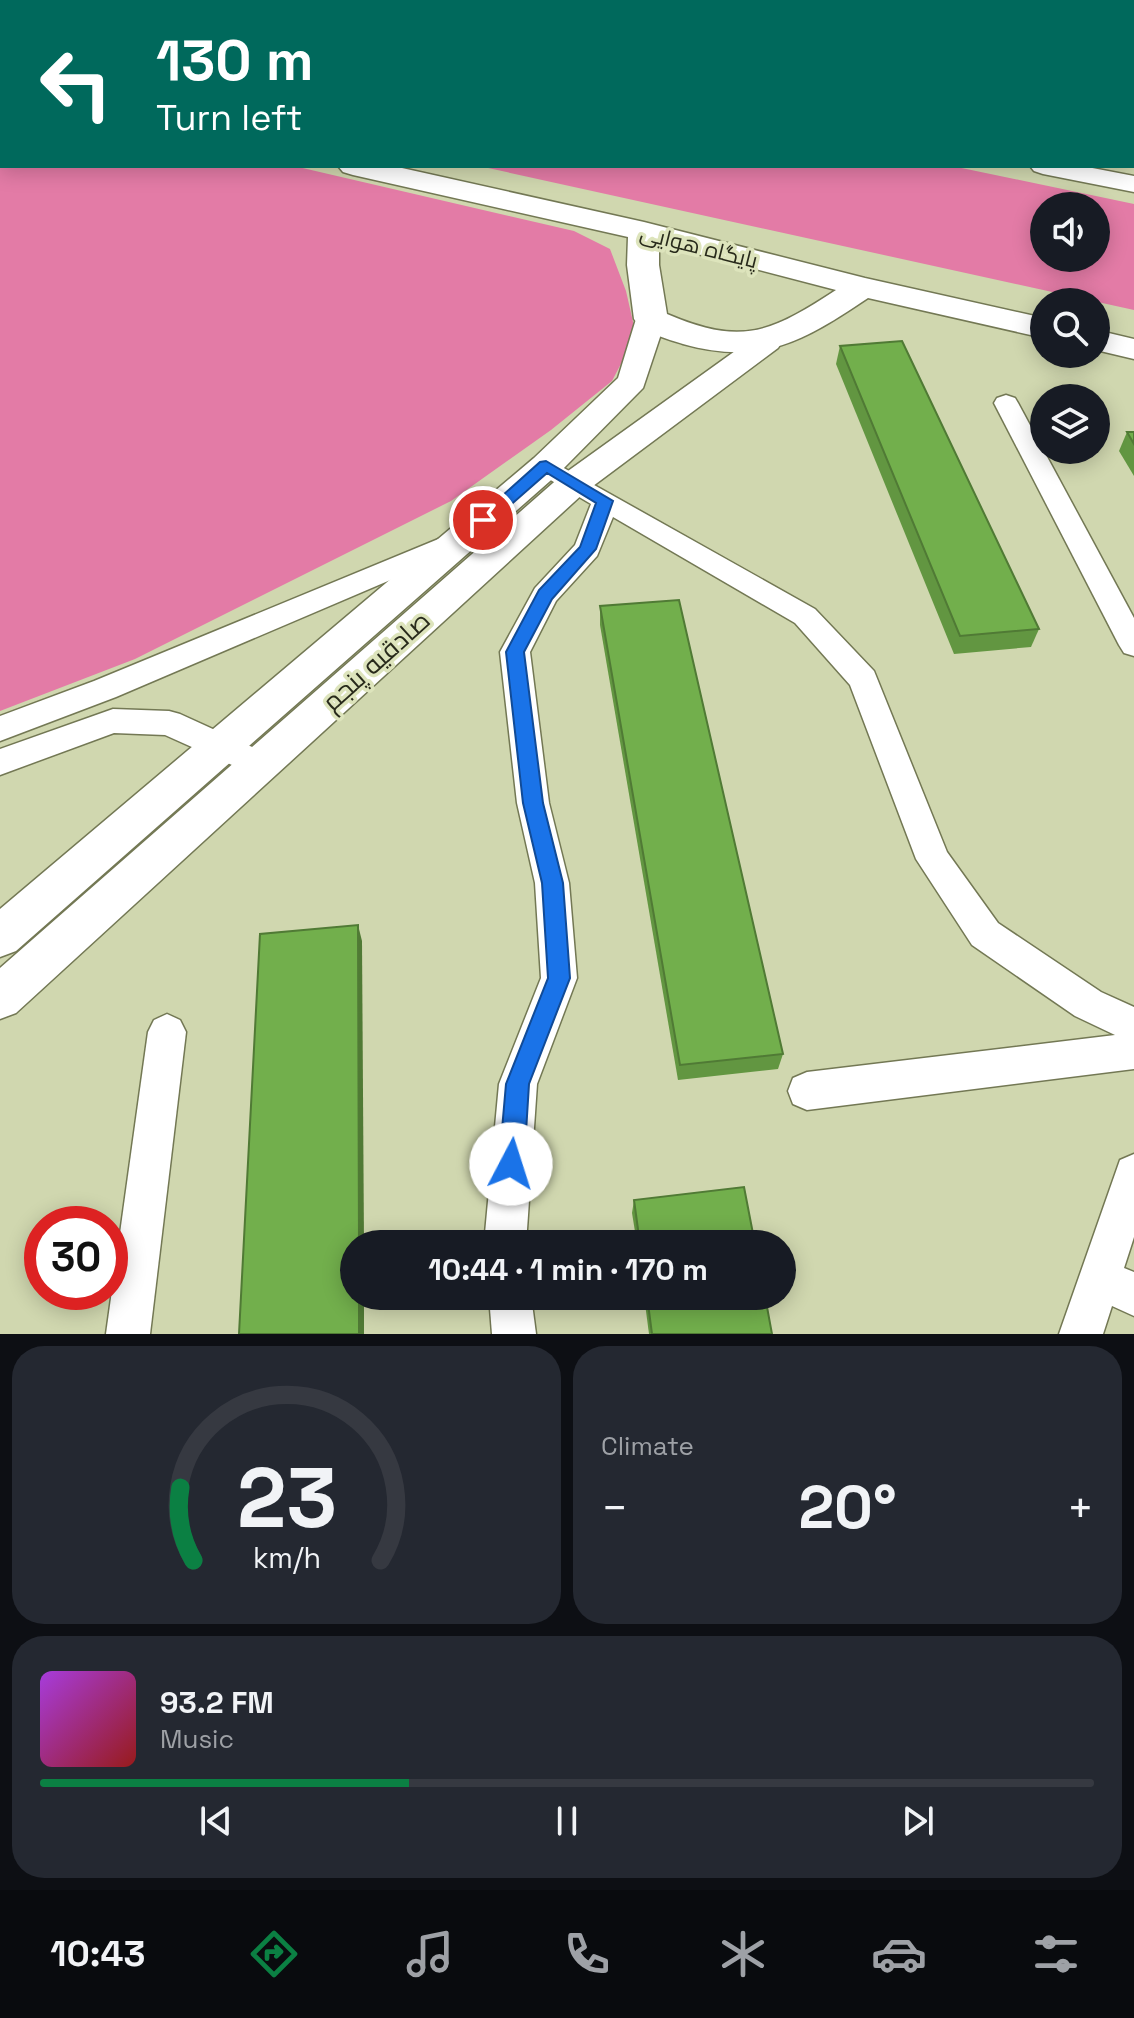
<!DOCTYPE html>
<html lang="en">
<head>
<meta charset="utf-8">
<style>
	body { margin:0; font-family:"Space Grotesk",Cairo,sans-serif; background:#242831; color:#f1f3f6; height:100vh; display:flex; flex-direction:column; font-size:30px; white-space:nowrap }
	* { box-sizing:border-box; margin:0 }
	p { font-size:26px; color:#9ea1a6 }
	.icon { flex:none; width:44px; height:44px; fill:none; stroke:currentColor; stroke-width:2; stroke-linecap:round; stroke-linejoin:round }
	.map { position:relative; height:1334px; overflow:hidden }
	.side { display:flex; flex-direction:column; gap:12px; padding:12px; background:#0d0f14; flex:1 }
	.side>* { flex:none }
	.banner { position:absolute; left:0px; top:0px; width:1134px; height:168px; box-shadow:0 4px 20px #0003; background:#00695c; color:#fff; overflow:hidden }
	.controls { position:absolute; left:1030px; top:192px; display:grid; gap:16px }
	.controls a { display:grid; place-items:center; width:80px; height:80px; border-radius:50%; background:#171b24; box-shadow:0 4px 20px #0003; font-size:40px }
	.speed { position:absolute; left:24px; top:1206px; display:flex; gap:16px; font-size:40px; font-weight:700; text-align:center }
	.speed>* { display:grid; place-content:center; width:104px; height:104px; border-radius:50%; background:#171b24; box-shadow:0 4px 20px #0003; line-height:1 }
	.speed .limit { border:12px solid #d22; background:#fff; color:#111 }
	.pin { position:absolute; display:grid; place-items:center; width:68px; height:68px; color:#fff; margin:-34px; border:4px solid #fff; border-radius:50%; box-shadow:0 2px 8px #0007 }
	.me { position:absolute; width:88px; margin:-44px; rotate:5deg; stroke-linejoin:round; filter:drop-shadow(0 0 6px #0008) }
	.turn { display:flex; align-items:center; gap:28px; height:168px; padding:0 24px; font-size:36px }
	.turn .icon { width:104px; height:104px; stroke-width:2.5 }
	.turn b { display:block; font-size:56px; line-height:68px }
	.big { font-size:60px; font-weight:600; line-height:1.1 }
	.side .card { flex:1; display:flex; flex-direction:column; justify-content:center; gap:12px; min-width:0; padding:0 28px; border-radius:32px; background:#242831 }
	.side .dial { align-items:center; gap:0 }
	.dial svg { height:208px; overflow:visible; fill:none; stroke:#363941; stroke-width:7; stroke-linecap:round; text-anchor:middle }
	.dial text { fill:#f1f3f6; stroke:none }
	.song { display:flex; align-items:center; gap:24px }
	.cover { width:96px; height:96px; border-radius:12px; background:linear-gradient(135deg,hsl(280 70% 55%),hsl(0 70% 35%)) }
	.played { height:8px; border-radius:4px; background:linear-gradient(90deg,#0b8043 35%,#363941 35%) }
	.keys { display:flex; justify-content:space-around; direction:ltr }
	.heat { display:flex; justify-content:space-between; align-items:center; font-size:44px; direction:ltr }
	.side .tiles { flex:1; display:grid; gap:12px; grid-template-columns:1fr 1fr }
	.card:last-child { grid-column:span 2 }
	.trip { position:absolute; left:340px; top:1230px; width:456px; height:80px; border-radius:40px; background:#171b24; box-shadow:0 4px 20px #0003; font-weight:600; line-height:80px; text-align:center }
	.tab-bar { display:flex; height:128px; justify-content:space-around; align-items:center; background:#090b0e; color:#9ea1a6 }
	.tab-bar .icon { width:56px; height:56px }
	.tab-bar .active { color:#0b8043 }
	.tab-bar b { font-size:36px; color:#f1f3f6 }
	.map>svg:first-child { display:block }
</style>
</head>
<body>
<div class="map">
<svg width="1134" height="1334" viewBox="0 0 1134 1334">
	<rect width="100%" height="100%" fill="#d0d7af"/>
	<g fill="#e37ba6" fill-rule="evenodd">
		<polygon points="0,98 2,166 294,166 574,231 610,249 626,291 636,335 612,381 551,430 451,501 135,659 0,711"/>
		<path d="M479 166H952L1134 204V310ZM1044 206H1096V258H1044Z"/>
	</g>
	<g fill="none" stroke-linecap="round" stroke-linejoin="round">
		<g stroke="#737854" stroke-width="3">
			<g id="minor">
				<polygon points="1108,0 1134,0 1134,5 1132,2"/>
				<polygon points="1006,395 1015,398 1018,403 1134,618 1134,656 1124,653 1119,645 994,403 997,398"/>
				<polygon points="546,458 815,609 874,671 947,852 998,923 1101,992 1134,1007 1134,1069 807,1110 793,1104 788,1091 793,1078 807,1072 1115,1035 1075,1016 972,945 916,859 850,685 795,623 613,517 597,556 556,601 530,652 549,803 569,883 577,978 537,1084 526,1244 484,1244 499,1084 541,978 535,883 517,803 500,652 535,588 575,545 591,504 537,472 533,466 537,460"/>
				<polygon points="453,533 463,535 467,542 463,549 116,697 0,741 0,716 94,681"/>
				<polygon points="113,709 169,711 180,714 272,756 277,765 272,774 261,778 165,735 114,733 0,775 0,749"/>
				<polygon points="167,1014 180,1020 186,1032 150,1334 106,1334 148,1032 154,1020"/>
				<polygon points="1134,1154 1134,1237 1124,1268 1134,1272 1134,1316 1112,1306 1103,1334 1059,1334 1120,1160"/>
				<polygon points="489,1296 531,1296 536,1334 492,1334"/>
			</g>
		</g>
		<g stroke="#737854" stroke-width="3">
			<g id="tertiary">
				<polygon points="201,0 230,0 232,2 202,2"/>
				<polygon points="1030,166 1082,166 1134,176 1134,192 1043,174 1034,171"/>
				<polygon points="651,310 661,313 666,319 643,388 558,474 16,951 0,957 0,909 534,458 618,378 636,319 641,313"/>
				<polygon points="767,333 778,336 782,342 778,348 585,492 16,1013 0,1019 0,968 561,476 756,336"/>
			</g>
		</g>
		<g stroke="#737854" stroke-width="3">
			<g id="secondary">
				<rect x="0" y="79" width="2" height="16"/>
				<path d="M338 166H393L644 222 865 278 1044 318V338L868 298C804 341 762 366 683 344 667 339 644 333 634 319L627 265 628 237 353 175 343 172ZM659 244 836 290C770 333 742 346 667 314L659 265Z"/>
				<polygon points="1096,330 1134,339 1134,359 1096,350"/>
			</g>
		</g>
		<use href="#minor" fill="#fff" fill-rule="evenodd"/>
		<use href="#tertiary" fill="#fff" fill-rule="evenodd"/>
		<use href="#secondary" fill="#fff" fill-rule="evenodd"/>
	</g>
	<g fill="#629641">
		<polygon points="840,346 1039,629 1031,647 954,654 836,364"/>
		<polygon points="1127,432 1134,432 1134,476 1119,451"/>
		<polygon points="600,606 783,1054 778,1069 678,1080 600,625"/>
		<polygon points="634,1200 755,1244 637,1244 632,1213"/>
		<polygon points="644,1296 765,1296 772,1334 649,1334"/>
	</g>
	<g fill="#507a35">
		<polygon points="358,925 362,941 364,1244 359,1244"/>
		<rect x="359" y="1296" width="5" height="38"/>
	</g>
	<g fill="#72af4c" stroke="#507a35" stroke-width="2">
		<polygon points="594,0 594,2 543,2 543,1"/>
		<polygon points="902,341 1039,629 960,636 840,346"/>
		<polygon points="1127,432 1134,432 1134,444"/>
		<polygon points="679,600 783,1054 680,1065 600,606"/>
		<polygon points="358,925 359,1244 354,1244 354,1296 359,1296 359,1334 239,1334 260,934"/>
		<polygon points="744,1187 755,1244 640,1244 634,1200"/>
		<polygon points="647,1296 765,1296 772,1334 652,1334"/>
	</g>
	<polygon fill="#1a73e8" stroke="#114b97" stroke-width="2" points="546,461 613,501 596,549 552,599 524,652 543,803 563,883 570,978 529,1084 524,1164 520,1173 511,1176 503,1173 499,1164 506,1084 548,978 542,883 523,803 506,652 539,590 580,547 596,503 547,473 489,524 477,524 475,520 540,462"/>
	<g text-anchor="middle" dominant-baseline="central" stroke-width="7" stroke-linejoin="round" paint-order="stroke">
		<g font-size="22" fill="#282a1b" stroke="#dde4bc">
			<text transform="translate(699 246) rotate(14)">پایگاه هوایی</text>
		</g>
		<g font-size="26" fill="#282a1b" stroke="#dde4bc">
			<text transform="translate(376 661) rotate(-42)">صادقیه پنجم</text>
		</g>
	</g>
</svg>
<div class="controls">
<a><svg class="icon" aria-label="sound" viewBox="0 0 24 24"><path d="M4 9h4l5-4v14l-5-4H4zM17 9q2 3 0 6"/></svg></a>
<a><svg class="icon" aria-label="search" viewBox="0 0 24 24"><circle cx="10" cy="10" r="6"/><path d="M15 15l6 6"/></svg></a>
<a><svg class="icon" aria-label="layers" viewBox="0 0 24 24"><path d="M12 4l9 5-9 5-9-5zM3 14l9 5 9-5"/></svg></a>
</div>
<div class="speed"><div class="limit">30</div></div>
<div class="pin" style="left:483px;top:520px;background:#d93025"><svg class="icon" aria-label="arrive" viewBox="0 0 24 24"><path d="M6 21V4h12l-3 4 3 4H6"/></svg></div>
<svg class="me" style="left:511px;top:1164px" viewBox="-20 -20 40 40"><circle r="19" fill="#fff"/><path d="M0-13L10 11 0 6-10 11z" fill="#1a73e8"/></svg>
<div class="trip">10:44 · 1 min · 170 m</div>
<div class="banner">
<div class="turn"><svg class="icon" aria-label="left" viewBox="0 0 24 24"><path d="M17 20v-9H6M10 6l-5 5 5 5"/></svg><div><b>130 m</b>Turn left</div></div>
</div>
</div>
<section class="side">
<div class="tiles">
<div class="card dial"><svg viewBox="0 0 100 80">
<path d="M14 69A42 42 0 1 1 86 69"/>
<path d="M14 69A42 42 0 0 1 9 41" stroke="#0b8043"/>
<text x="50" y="56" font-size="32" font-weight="700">23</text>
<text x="50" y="72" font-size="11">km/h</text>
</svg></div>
<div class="card"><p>Climate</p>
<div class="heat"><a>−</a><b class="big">20°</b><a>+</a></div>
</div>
<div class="card">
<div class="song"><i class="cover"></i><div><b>93.2 FM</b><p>Music</p></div></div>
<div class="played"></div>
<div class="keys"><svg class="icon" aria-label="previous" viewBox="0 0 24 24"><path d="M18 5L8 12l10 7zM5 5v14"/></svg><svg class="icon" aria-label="pause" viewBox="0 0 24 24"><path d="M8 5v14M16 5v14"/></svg><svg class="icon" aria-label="next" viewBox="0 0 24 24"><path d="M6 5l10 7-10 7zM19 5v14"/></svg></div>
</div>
</div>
</section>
<nav class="tab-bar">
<b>10:43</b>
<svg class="icon active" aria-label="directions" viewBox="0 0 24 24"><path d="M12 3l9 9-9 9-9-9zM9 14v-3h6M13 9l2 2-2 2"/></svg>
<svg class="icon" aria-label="music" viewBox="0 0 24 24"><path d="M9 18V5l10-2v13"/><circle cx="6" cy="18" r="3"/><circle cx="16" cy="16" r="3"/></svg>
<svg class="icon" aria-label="phone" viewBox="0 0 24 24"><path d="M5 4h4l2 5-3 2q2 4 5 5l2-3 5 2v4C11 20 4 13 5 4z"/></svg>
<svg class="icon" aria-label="climate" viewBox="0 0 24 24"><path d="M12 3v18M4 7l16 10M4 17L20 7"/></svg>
<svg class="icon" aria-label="car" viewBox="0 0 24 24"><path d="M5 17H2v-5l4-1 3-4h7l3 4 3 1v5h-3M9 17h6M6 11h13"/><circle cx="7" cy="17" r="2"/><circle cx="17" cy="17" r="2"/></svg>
<svg class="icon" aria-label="filters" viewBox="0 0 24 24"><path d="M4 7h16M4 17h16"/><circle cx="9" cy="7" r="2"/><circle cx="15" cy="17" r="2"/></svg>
</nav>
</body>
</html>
